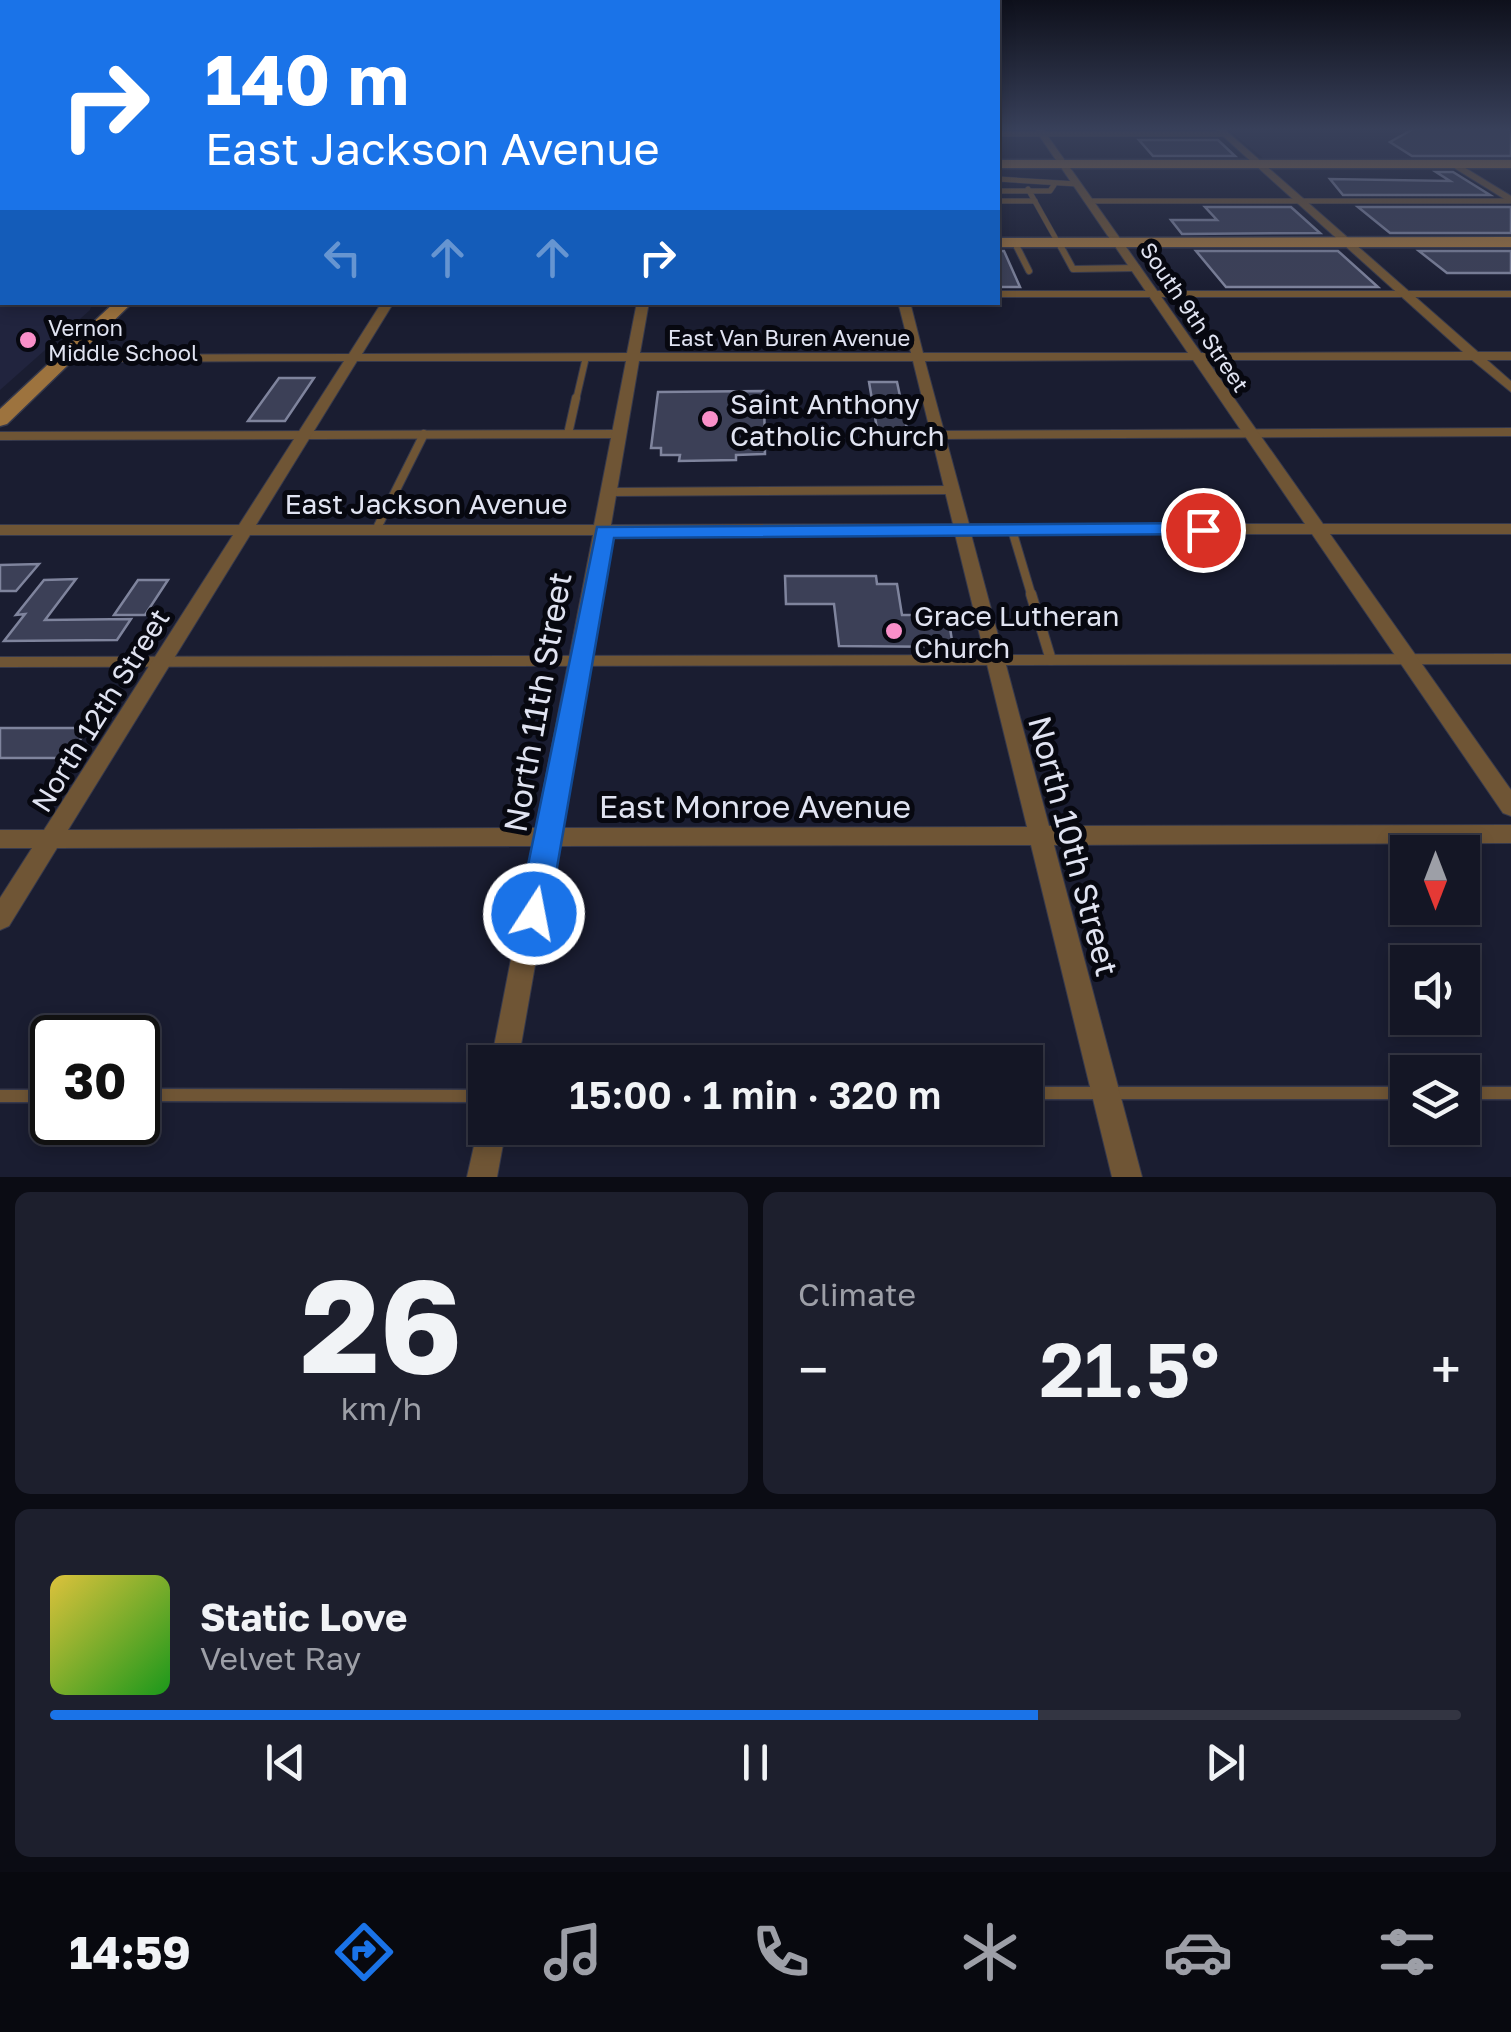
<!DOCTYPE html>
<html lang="en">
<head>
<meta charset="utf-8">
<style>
	body { margin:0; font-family:"Golos Text",sans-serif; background:#1d1f2d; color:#f1f3f6; height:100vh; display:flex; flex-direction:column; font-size:38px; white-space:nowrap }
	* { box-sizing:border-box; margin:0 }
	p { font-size:32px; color:#9d9fa7 }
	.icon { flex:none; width:55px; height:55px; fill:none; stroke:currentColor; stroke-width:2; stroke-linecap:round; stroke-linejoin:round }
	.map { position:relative; height:1177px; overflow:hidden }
	.panel { display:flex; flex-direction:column; gap:15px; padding:15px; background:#0b0c14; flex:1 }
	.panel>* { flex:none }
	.guide { position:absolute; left:0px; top:0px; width:1000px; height:305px; box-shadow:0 5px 15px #0003,0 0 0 2px #333542; background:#1a73e8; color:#fff; overflow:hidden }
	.needle { width:65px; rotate:180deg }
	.tools { position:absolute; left:1390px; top:835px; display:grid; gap:20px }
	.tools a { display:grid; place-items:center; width:90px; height:90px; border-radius:0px; background:#141625; box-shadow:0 5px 15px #0003,0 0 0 2px #333542; font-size:50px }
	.speed { position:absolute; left:30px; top:1015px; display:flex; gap:20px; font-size:50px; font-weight:700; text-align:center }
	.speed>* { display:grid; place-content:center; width:130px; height:130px; border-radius:50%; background:#141625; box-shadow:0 5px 15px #0003,0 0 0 2px #333542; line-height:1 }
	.speed .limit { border:5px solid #111; border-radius:15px; background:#fff; color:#111 }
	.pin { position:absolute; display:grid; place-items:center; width:85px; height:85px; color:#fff; margin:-42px; border:5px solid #fff; border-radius:50%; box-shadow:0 2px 10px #0007 }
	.me { position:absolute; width:110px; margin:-55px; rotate:11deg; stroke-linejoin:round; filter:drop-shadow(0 0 8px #0008) }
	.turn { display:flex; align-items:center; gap:35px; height:210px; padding:0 40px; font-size:45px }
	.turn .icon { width:130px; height:130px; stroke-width:2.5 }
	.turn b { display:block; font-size:70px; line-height:85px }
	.lanes { display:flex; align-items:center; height:95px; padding:0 40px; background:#0003; justify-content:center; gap:50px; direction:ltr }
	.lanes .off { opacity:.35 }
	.big { font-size:75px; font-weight:600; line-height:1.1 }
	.panel .card { flex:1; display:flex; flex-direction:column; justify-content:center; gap:15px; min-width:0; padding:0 35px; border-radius:15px; background:#1d1f2d }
	.panel .dial { align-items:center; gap:0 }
	.dial b { font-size:130px; line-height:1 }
	.song { display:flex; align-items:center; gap:30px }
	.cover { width:120px; height:120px; border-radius:15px; background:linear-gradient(135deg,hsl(50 70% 55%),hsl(120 70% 35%)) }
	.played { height:10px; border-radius:5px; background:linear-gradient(90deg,#1a73e8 70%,#333542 70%) }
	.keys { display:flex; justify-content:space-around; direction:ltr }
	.heat { display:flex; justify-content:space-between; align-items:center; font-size:55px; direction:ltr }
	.panel .tiles { flex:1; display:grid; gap:15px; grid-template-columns:1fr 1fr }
	.card:last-child { grid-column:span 2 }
	.trip { position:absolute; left:468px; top:1045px; width:575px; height:100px; border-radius:0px; background:#141625; box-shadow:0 5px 15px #0003,0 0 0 2px #333542; font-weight:600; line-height:100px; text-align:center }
	.dock { display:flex; height:160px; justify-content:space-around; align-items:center; background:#08090f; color:#9d9fa7 }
	.dock .icon { width:70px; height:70px }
	.dock .selected { color:#1a73e8 }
	.dock b { font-size:45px; color:#f1f3f6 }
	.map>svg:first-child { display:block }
</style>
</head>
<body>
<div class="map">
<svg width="1511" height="1177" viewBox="0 0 1511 1177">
	<rect width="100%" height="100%" fill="#1a1d31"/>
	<g fill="#21243e">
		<polygon points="1227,128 1511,128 1511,159 1264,159"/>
		<polygon points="0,253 2,302 92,303 90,310 0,390"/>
	</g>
	<g fill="#3c4057" stroke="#7f849d" stroke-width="2.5">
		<polygon points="1415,128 1511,128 1511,156 1412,156 1390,142"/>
		<polygon points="1139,140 1218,140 1235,156 1153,156"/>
		<polygon points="1436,172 1453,172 1490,195 1343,195 1330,179 1450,181"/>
		<polygon points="1205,207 1291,207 1320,233 1182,234 1171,220 1217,220"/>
		<polygon points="1358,207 1511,207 1511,233 1390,233"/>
		<polygon points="998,251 1004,251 1020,287 998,287"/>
		<polygon points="1196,251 1338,251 1378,287 1226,287"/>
		<polygon points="1419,251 1511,251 1511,273 1447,273"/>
		<polygon points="279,378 314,378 285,421 248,421"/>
		<polygon points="869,382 897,382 907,429 877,429"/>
		<polygon points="764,391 765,454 736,455 736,460 679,461 680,455 661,455 661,448 651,448 658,392"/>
		<polygon points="39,564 16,591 0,591 0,565"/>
		<polygon points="785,576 876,576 877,584 897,584 902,615 948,615 953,647 839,646 834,604 786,604"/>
		<polygon points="76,579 45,620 131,619 117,640 4,641 25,614 16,615 44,580"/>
		<polygon points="138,580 168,580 145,615 114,615"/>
		<polygon points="0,728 88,728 68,758 0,758"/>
	</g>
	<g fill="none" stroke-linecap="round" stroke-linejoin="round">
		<g stroke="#36394c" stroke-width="6">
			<g id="lane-far4">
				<polyline points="998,134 1225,134"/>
				<polyline points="998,179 1077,184"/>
				<polyline points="1028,189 1061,248"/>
				<polyline points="998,191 1050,191 1054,185"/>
				<polyline points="998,201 1035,201"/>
				<polyline points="1090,201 1511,201"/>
				<polyline points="1015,243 1017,248"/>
			</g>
		</g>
		<g stroke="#36394c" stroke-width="8">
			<g id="lane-far3">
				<polyline points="1016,245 1029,271"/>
				<polyline points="1060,245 1073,269 1137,268"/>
				<polyline points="998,294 1511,294"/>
				<polyline points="576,400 586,357"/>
			</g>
		</g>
		<g stroke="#36394c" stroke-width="10">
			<g id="lane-far2">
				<polyline points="568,434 576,398"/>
				<polyline points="936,435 1511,432"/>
				<polyline points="0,436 622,434"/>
				<polyline points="611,492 950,490"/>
				<polyline points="376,530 424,434"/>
				<polyline points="1012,530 1032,597"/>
			</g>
		</g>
		<g stroke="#36394c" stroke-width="12">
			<g id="lane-far1">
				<polyline points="1031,594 1051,660"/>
				<polyline points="0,662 1511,659"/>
			</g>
		</g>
		<g stroke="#36394c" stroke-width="15">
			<g id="lane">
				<polyline points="1025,1093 1408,1093"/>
				<polyline points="1462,1093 1511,1093"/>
				<polyline points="138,1095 485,1096"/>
				<polyline points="0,1096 52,1096"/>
			</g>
		</g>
		<g stroke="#36394c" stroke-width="2">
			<g id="street">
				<path d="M1034 128H1042L1201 353 1463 352 1214 128H1223L1478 352H1511V360H1487L1511 381V392L1472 360H1207L1323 524H1511V534H1330L1511 790V816L1503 813 1312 534H971L1049 826 1511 825V843L1054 845 1142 1177H1112L1031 845 556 846 518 1062H491L533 846 57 848 9 926 0 930V898L32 848H0V830H44L233 535H0V525H239L344 361 67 362 62 361V355L349 354 382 302H394L362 354 627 353 637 302H649L640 353H911L898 302H910L923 353H1188ZM1193 360 1305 524H969L925 361ZM357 361H626L594 525H256ZM639 361H913L953 524 611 525ZM609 534H955L1027 827 559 828ZM250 535H593L536 828 68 830Z"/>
				<polygon points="1454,161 1511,196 1511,203 1451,166"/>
				<polygon points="485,1117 485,1128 506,1128 497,1177 467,1177 478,1128"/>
			</g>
		</g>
		<g stroke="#36394c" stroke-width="3">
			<g id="secondary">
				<rect x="998" y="160" width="513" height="8"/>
				<rect x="0" y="161" width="2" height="8"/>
				<polygon points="1511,237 1511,247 998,247 998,238"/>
				<polygon points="0,242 2,243 2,251 0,252"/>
				<polygon points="115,302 133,302 7,424 0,426 0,409"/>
			</g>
		</g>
		<use href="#lane-far4" stroke="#6f5535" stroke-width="5"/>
		<use href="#lane-far3" stroke="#6f5535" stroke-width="6"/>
		<use href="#lane-far2" stroke="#6f5535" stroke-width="8"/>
		<use href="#lane-far1" stroke="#6f5535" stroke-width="10"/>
		<use href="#lane" stroke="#6f5535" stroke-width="12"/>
		<use href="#street" fill="#6f5535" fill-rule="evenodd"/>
		<use href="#secondary" fill="#9d733e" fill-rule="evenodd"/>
	</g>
	<linearGradient id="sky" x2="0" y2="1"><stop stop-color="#0e101b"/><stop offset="0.44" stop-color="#38405a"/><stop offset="1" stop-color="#38405a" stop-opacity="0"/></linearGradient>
	<rect width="1511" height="293" fill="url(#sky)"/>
	<polygon fill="#1a73e8" stroke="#114b97" stroke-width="2.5" points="1203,523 1214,530 1211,534 614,538 549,914 545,923 534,927 522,923 518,914 597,527"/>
	<g fill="#f98fc9" stroke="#070810" stroke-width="4">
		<circle cx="28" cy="340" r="10"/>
		<circle cx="710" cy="419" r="10"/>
		<circle cx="894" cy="631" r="10"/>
	</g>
	<g text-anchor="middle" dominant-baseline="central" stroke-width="10" stroke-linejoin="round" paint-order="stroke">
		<g font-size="22" fill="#e0e3f1" stroke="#070810">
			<text transform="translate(1195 317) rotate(56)">South 9th Street</text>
			<text x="789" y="337">East Van Buren Avenue</text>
		</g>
		<g font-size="22" fill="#e0e3f1" stroke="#070810" text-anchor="start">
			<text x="48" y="327">Vernon<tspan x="48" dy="25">Middle School</tspan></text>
		</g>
		<g font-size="28" fill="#e0e3f1" stroke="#070810" text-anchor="start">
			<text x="730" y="403">Saint Anthony<tspan x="730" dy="32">Catholic Church</tspan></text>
			<text x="914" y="615">Grace Lutheran<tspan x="914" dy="32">Church</tspan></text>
		</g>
		<g font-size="28" fill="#e0e3f1" stroke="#070810">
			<text x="426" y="503">East Jackson Avenue</text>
			<text transform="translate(100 710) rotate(-58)">North 12th Street</text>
		</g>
		<g font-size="32" fill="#e0e3f1" stroke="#070810">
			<text transform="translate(537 702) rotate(-80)">North 11th Street</text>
			<text x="755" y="806">East Monroe Avenue</text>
			<text transform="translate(1074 846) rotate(75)">North 10th Street</text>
		</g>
	</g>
</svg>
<div class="tools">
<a><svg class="needle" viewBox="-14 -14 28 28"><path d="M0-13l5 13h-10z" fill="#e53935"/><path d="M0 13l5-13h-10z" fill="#9d9fa7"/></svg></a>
<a><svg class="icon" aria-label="sound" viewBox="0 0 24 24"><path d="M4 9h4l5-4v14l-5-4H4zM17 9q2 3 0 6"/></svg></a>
<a><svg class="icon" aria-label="layers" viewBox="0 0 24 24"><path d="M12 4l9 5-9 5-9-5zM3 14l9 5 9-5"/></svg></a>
</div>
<div class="speed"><div class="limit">30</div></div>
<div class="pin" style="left:1203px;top:530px;background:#d93025"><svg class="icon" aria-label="arrive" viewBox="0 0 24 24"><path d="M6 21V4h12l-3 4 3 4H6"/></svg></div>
<svg class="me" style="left:534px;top:914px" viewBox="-20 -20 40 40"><circle r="17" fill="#1a73e8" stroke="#fff" stroke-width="3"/><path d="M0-11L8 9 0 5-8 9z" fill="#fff"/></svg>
<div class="trip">15:00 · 1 min · 320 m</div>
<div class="guide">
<div class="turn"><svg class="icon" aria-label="right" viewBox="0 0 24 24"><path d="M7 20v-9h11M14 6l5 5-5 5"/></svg><div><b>140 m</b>East Jackson Avenue</div></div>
<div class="lanes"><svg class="icon off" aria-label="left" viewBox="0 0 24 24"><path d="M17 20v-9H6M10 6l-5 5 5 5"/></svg><svg class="icon off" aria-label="ahead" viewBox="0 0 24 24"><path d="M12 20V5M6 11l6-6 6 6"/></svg><svg class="icon off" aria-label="ahead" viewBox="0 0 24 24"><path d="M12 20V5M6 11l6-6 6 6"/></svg><svg class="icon" aria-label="right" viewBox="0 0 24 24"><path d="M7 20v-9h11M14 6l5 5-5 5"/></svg></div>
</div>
</div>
<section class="panel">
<div class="tiles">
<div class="card dial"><b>26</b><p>km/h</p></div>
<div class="card"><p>Climate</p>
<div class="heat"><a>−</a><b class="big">21.5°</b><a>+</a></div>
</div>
<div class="card">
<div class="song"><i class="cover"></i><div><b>Static Love</b><p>Velvet Ray</p></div></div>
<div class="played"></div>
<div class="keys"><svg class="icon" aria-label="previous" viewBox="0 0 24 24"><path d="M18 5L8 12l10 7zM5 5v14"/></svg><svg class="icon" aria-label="pause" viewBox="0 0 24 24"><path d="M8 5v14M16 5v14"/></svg><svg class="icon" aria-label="next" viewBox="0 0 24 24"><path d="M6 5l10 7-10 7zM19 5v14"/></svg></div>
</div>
</div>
</section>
<nav class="dock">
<b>14:59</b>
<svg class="icon selected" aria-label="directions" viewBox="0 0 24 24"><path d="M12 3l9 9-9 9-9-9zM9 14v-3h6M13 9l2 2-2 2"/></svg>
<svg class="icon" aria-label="music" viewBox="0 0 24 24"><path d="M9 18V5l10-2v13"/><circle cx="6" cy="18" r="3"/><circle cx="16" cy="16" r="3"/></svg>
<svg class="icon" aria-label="phone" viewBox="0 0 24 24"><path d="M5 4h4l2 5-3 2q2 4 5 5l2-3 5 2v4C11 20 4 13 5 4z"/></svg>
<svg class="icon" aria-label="climate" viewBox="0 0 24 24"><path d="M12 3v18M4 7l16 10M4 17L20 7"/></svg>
<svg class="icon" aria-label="car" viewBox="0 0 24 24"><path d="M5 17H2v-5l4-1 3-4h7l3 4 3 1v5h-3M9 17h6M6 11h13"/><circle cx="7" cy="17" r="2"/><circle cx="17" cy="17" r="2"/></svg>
<svg class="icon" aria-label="filters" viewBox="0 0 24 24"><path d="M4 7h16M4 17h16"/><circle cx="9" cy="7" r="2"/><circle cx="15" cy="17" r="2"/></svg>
</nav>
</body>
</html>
